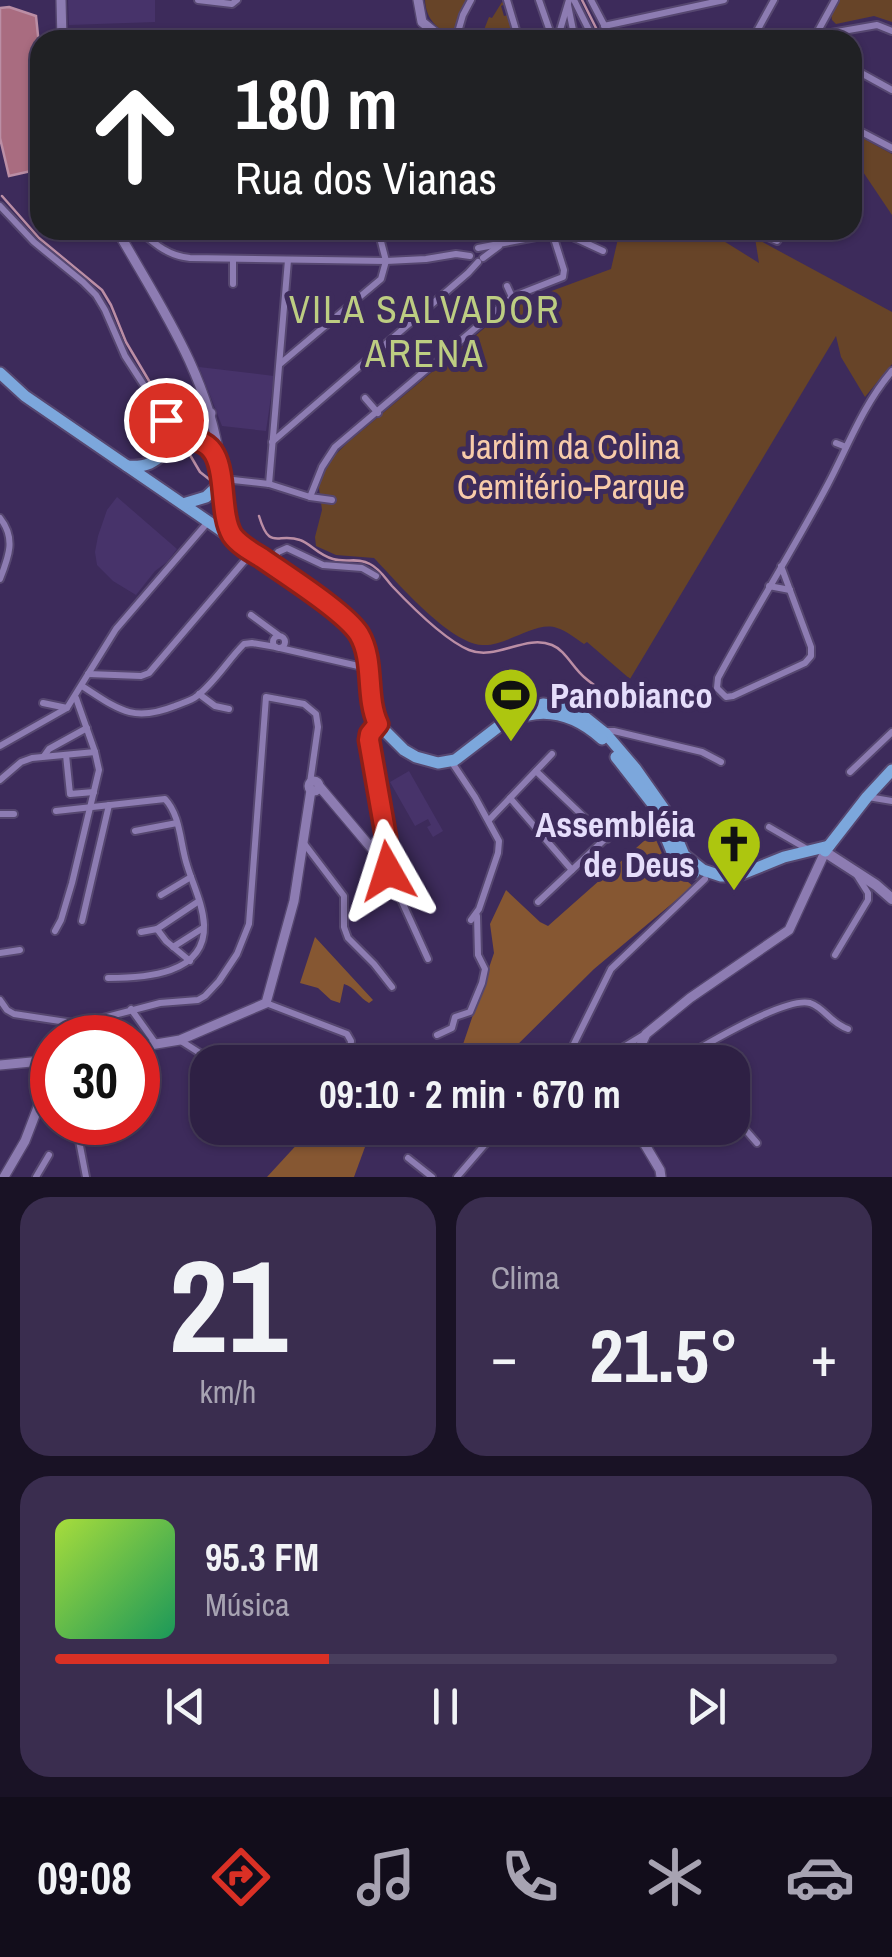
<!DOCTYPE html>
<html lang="pt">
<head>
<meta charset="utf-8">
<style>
	body { margin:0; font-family:"Archivo Narrow",sans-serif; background:#3a2d4f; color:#f1f3f6; height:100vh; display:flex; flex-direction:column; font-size:38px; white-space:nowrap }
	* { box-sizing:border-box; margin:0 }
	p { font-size:32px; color:#a7a3b2 }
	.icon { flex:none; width:55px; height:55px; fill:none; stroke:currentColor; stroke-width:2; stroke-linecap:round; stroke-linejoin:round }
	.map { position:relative; height:1177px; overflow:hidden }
	.details { display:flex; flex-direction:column; gap:20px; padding:20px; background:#191225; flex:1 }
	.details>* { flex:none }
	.hud { position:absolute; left:30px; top:30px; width:832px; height:210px; border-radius:30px; box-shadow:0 2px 8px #0004,0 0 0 2px #493e5d; background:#202124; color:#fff; overflow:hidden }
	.speed { position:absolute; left:30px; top:1015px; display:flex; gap:20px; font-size:50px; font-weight:700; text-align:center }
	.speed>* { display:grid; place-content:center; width:130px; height:130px; border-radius:50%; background:#2e2044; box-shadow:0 2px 8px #0004,0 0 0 2px #493e5d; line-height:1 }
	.speed .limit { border:15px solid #d22; background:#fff; color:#111 }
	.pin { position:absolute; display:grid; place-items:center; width:85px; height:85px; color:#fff; margin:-42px; border:5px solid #fff; border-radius:50%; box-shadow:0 2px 10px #0007 }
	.me { position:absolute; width:110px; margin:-55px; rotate:354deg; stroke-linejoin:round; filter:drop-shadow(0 0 8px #0008) }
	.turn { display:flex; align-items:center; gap:35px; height:210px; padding:0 40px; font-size:45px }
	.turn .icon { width:130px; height:130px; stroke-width:2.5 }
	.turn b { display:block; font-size:70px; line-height:85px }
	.big { font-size:75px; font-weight:700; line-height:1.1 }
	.details .card { flex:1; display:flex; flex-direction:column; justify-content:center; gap:15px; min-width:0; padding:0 35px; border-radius:30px; background:#3a2d4f }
	.details .dial { align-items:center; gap:0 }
	.dial b { font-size:130px; line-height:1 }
	.song { display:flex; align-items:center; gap:30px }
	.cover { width:120px; height:120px; border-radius:15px; background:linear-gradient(135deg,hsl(80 70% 55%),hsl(150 70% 35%)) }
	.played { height:10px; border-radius:5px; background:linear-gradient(90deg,#d93025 35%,#493e5d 35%) }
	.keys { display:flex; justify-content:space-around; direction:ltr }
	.heat { display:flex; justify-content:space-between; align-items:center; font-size:55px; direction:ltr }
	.details .tiles { flex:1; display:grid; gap:20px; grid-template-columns:1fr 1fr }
	.card:last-child { grid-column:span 2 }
	.trip { position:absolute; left:190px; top:1045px; width:560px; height:100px; border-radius:30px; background:#2e2044; box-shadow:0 2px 8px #0004,0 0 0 2px #493e5d; font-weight:700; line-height:100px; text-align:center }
	.dock { display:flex; height:160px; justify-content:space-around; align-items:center; background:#120d1b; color:#a7a3b2 }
	.dock .icon { width:70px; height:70px }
	.dock .current { color:#d93025 }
	.dock b { font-size:45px; color:#f1f3f6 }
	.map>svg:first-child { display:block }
</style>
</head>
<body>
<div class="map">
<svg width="892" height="1177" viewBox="0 0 892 1177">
	<rect width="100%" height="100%" fill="#3d2b5b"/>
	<g fill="#47336a">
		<polygon points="68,0 155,0 155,22 69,25"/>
		<polygon points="199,367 274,376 266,431 222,426"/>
		<polygon points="117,497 177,549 167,562 155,571 136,595 113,581 97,565 95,552 98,536 107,510"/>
		<polygon points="409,771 443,831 433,837 427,827 431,825 428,819 415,826 390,782"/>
	</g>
	<g fill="#674428">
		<path d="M425 0H467L452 38C437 27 426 20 425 0Z"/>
		<polygon points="839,0 892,0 892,22 874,16 836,24 832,20 831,13"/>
		<polygon points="502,2 505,4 501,6 504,16 508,15 513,30 499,40 480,40 489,17 492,18"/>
		<polygon points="853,134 857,135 892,154 892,215 853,157"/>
		<path d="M620 230H706L759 263 755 238 892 312V364L865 397 841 357 836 336 630 679 587 642 584 644C576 639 567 631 557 628 536 620 506 647 482 645 449 643 397 582 374 558L336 555 316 546 315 537 322 510 318 481 331 459 347 443 511 306 611 269Z"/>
	</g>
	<g fill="#865732">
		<polygon points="653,833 667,865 693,886 594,969 500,1062 457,1062 494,953 490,924 506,890 540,922 548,926"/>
		<path d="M315 937 373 1000 369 1003C359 998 355 987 344 984L340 1003 331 1000 318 988 300 983Z"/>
		<polygon points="302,1139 365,1147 354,1177 267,1177"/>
	</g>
	<polygon fill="#a96c80" stroke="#bb8ea5" stroke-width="2.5" points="9,7 36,16 40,55 40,169 9,176 0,138 0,8"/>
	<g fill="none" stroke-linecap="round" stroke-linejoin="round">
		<g stroke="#bb8ea5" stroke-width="2.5">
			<polyline points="582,0 602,40"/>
			<polyline points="2,196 39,238 102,290 111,305 126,342 158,396"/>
			<polyline points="190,455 200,472 214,483"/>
			<path d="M259 516C270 552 277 532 300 540 310 543 318 555 333 559 346 563 358 557 370 564 380 569 385 578 392 586 410 605 445 640 469 650 496 661 525 634 552 645 565 650 573 668 584 677 592 684 601 690 609 696"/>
		</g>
		<g stroke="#564770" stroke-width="10">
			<g id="minor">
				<polyline points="198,0 232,4 237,0"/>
				<polyline points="507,0 519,40"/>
				<polyline points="539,0 553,40"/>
				<polyline points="574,0 594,40"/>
				<polyline points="591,0 612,40"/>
				<polyline points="568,5 575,40"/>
				<polyline points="604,26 724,0"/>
				<polyline points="456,39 463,15 471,0"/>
				<polyline points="557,40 569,0"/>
				<polyline points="752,40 774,0"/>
				<polyline points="791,40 877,25 892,31"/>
				<polyline points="813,40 835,0"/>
				<polyline points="852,68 892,90"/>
				<polyline points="852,127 892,148"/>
				<polyline points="0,206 34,242 83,282 96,295 105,310 125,356 180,441"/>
				<path d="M139 230C155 244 168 256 190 258L386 261 426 259 456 254 470 256"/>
				<polyline points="763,230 770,238 777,241 785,230"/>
				<polyline points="562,232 603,251"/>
				<polyline points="478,248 562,232"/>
				<polyline points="483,258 499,246"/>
				<polyline points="233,284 233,260"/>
				<polyline points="507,286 512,297"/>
				<polyline points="280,364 381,279 386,261 378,230"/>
				<polyline points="365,398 378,413"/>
				<polyline points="272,442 468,273 478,262"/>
				<polyline points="836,443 846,447"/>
				<polyline points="224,479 269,484 310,497 332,500"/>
				<polyline points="269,484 288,260"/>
				<polyline points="310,497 322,467 335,447 512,297 563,277 564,270 553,235"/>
				<path d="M0 518C16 538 9 556 0 579"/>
				<polyline points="272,564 278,552 287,548 323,565 362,568 376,576"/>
				<path d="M781 566 811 647V656L805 663 733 696 726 697 717 688 718 678C753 613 793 550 828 484 848 446 863 405 892 371"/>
				<polyline points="769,586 790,590"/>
				<polyline points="251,615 278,635"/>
				<circle cx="279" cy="642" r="6"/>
				<polyline points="280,648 367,668"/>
				<polyline points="88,674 141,676 149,673 252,552"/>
				<path d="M82 686C118 709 132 723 175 706 182 703 191 701 197 696 215 682 228 660 244 644L252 643 276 647"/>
				<polyline points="199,694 215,706 229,709"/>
				<polyline points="43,703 67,708"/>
				<polyline points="604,731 614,731 702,752 721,762"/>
				<polyline points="0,746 67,708 116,629 208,522"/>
				<polyline points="66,755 70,794 94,792"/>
				<polyline points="44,756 49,749 87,728"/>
				<polyline points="451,761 475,797 499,841 498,853 479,909 471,920"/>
				<polyline points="536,771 607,839"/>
				<polyline points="850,772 892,732"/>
				<polyline points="0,780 21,762 32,758 95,752"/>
				<polyline points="868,797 892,801"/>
				<polyline points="510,798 572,870"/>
				<path d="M56 811 165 799C181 816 180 844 187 865 193 885 203 904 204 925 206 975 144 978 108 978"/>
				<polyline points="0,814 14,814"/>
				<polyline points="489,820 552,754"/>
				<polyline points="769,827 807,849"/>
				<polyline points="135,831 177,823"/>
				<polyline points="303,842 344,896 344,927 348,938 374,964 392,987"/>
				<polyline points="386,850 388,870"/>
				<polyline points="376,853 388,871 428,959"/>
				<polyline points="161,895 191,877"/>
				<polyline points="538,902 623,822"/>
				<polyline points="82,921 109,805"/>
				<polyline points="157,929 199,901"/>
				<polyline points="55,931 61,920 72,883 99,770 95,752 76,698"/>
				<polyline points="141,932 157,929 166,941 190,961"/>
				<polyline points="173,947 203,928"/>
				<polyline points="0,953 20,950"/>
				<polyline points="835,955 868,900 868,893 856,874"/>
				<polyline points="0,1000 7,1010 14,1014 80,1024 160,1003 198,1000 205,996 219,981 237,954 249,924 266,697 304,704 316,714 318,727 310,783"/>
				<polyline points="266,1003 347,1034 351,1041 349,1062"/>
				<polyline points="131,1009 156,1044"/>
				<polyline points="437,1035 452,1028 455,1017 470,1012 482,983 485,969 478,955 477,916"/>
				<polyline points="92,1038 113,1017"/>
				<polyline points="181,1041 214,1062"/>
				<polyline points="642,1045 671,1062"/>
				<polyline points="204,1056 231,1048 270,1062"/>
				<polyline points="565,1062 611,969 705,879"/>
				<polyline points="599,1062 645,1034"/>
				<path d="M676 1062C700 1048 785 996 810 1003 825 1008 830 1023 848 1029"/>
				<polyline points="76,1125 86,1177"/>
				<polyline points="732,1125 744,1128 757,1143"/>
				<polyline points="408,1158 432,1177"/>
				<polyline points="36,1177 49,1155"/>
				<polyline points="457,1177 499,1128"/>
			</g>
		</g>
		<g stroke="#564770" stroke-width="12">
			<g id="tertiary">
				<polyline points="61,0 62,40"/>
				<polyline points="418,0 422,22 444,40"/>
				<path d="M117 230C160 306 208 374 220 462"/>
				<polyline points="185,439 207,423 211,413"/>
				<polyline points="378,724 370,734 369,740 386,845"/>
				<circle cx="314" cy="786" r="5"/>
				<polyline points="319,786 373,850"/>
				<circle cx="380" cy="847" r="7"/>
				<polyline points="138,1047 180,1040 266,1003 294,901 311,790"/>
				<polyline points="633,1062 646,1034 690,998 789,930 825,852"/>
				<polyline points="0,1065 52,1060"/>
				<polyline points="635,1128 660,1170 661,1177"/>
				<polyline points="4,1177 25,1141 43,1094 52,1083"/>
			</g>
		</g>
		<g stroke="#564770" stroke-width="14">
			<polyline id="secondary" points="825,852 876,885 892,899"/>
		</g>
		<g stroke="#564770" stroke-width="15">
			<g id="primary">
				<polyline points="0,373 25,396 292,579 350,622 358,633 366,652 370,695 378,724 404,750 416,757 438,763 455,760 520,710 543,704 556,706 581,714 606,734 635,768 666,812 684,855 703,870 721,876 737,876 784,857 829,846"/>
				<path d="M127 466C160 469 160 449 185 439 244 458 210 491 232 535"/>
				<polyline points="183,504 206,497 222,482"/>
				<path d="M528 715C556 709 581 720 602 739"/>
				<polyline points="616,757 652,803 674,857 694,873"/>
				<polyline points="825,851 867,797 892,770"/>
			</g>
		</g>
		<use href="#minor" stroke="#8d7cb2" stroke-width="6"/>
		<use href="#tertiary" stroke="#8d7cb2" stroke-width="9"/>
		<use href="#secondary" stroke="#8d7cb2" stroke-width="10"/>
		<use href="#primary" stroke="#7ca7dc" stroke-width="11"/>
	</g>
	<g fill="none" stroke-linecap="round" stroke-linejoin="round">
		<g stroke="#8d1f18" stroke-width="25">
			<path id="route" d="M166 420 180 440C237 433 214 505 232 535 239 545 252 552 262 558 286 575 345 612 359 634 375 661 365 696 378 724L370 734 369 740 386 837 388 871"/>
		</g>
		<use href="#route" stroke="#d93025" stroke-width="18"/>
	</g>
	<defs>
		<g id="stadium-pin" transform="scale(2.875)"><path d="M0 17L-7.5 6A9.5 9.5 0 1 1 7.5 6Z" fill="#adc60f" stroke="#3d2b5b"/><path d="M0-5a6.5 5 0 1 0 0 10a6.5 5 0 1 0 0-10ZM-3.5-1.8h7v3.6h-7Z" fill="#111"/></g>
		<g id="church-pin" transform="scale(2.875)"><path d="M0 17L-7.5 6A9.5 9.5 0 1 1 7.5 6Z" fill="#adc60f" stroke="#3d2b5b"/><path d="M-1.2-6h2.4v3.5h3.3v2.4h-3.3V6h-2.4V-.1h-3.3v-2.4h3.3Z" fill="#111"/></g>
	</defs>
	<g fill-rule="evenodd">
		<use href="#stadium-pin" x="511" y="695"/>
		<use href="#church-pin" x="734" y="844"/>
	</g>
	<g text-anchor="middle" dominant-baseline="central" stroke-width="10" stroke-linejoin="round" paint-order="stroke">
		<g font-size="35" fill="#f7cbaa" stroke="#3d2b5b">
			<text x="571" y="446">Jardim da Colina<tspan x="571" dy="40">Cemitério-Parque</tspan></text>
		</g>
		<g font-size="35" font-weight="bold" fill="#e5ddfb" stroke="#3d2b5b" text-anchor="start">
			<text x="550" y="695">Panobianco</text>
			<text x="695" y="824" text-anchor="end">Assembléia<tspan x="695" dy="40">de Deus</tspan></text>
		</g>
		<g font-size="38" letter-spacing="2.5" fill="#bdcd82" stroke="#3d2b5b">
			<text x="425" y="309">VILA SALVADOR<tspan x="425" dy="44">ARENA</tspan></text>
		</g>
	</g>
</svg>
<div class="speed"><div class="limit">30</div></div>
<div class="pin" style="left:166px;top:420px;background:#d93025"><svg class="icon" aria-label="arrive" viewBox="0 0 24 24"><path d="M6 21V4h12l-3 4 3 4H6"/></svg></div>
<svg class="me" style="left:388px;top:871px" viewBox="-20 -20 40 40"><path d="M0-17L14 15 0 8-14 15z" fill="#d93025" stroke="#fff" stroke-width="4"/></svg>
<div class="trip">09:10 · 2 min · 670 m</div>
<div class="hud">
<div class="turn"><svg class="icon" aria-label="ahead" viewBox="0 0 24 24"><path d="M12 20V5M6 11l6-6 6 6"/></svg><div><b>180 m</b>Rua dos Vianas</div></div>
</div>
</div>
<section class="details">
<div class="tiles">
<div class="card dial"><b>21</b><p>km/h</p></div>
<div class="card"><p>Clima</p>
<div class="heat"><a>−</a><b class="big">21.5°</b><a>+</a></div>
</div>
<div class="card">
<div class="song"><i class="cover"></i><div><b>95.3 FM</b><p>Música</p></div></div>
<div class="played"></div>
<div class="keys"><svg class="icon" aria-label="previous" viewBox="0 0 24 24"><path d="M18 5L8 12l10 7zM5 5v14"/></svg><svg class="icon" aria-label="pause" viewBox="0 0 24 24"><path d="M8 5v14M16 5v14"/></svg><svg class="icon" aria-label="next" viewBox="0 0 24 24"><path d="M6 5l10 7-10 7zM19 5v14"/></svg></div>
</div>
</div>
</section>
<nav class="dock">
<b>09:08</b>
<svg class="icon current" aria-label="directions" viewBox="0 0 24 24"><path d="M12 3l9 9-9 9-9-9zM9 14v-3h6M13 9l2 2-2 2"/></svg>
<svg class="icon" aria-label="music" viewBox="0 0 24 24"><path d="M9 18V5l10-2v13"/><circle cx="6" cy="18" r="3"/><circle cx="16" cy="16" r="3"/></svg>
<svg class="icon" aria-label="phone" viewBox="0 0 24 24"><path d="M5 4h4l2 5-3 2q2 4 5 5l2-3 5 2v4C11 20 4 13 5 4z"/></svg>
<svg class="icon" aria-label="climate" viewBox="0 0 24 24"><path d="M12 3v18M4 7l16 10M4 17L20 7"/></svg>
<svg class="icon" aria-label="car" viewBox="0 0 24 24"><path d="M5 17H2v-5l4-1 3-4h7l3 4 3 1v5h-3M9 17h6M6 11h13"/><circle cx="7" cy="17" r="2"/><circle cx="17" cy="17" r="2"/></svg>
</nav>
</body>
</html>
